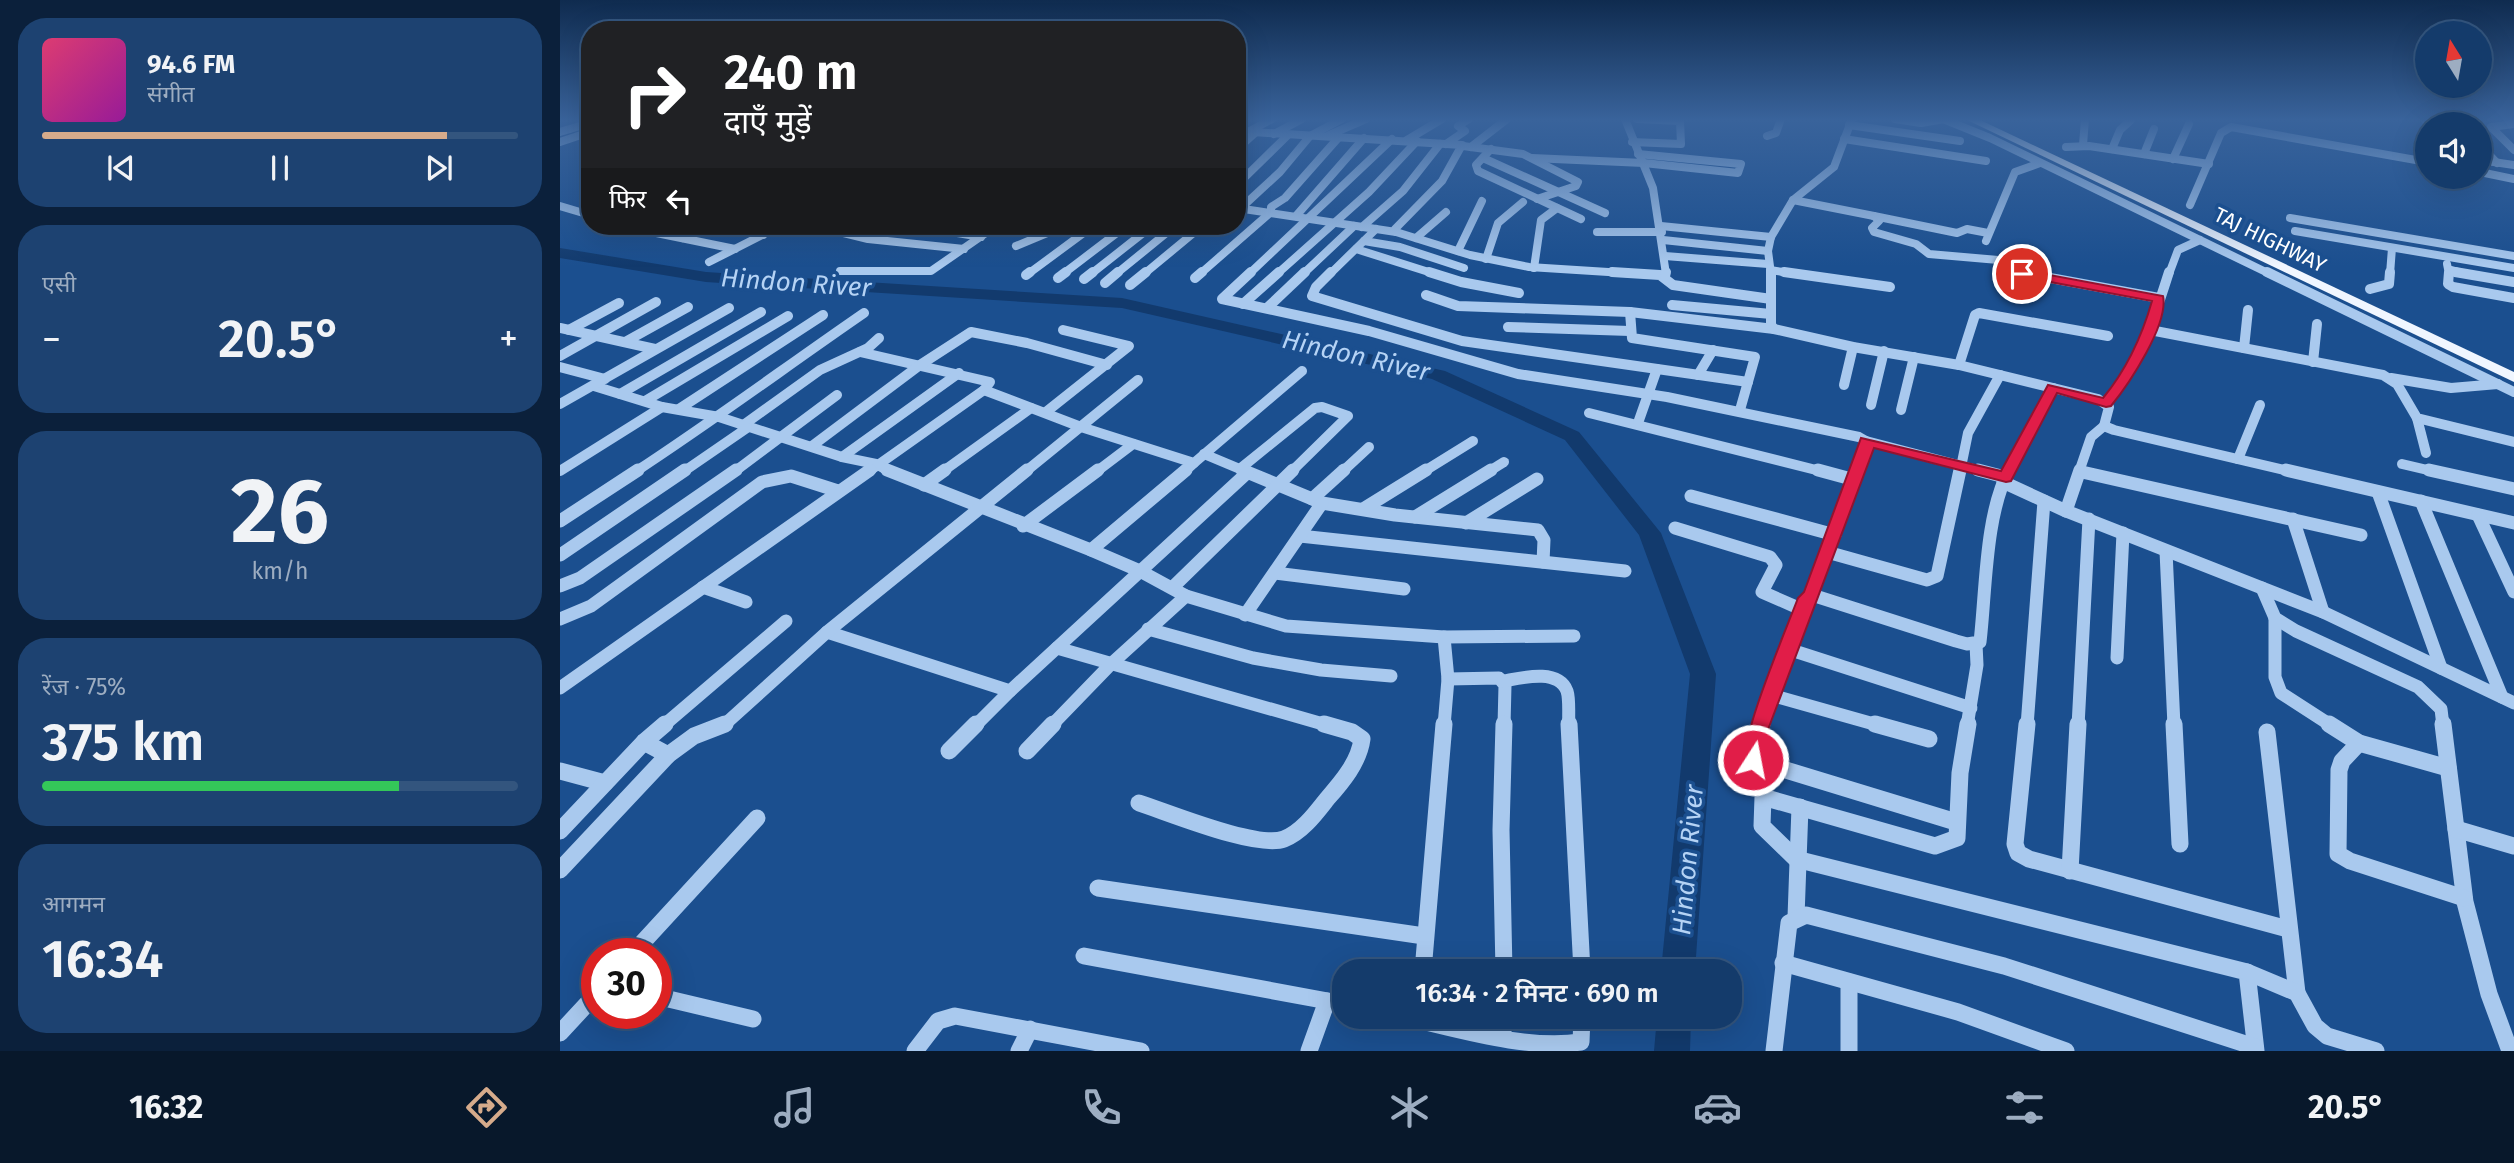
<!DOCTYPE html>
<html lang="hi">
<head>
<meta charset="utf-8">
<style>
	body { margin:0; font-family:"Fira Sans","Noto Sans Devanagari",sans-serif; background:#1d4271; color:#f1f3f6; height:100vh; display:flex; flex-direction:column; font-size:26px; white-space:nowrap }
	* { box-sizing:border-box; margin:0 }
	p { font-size:23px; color:#9dadc1 }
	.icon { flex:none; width:38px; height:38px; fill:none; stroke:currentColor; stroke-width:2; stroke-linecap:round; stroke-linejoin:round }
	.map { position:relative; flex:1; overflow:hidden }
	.sheet { display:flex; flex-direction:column; gap:18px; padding:18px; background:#0b203b; width:560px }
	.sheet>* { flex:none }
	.guide { position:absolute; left:21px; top:21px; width:665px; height:214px; border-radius:28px; box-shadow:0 7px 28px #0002,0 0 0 2px #33557e; background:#202124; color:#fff; overflow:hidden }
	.needle { width:46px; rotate:349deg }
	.controls { position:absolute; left:1855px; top:21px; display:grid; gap:14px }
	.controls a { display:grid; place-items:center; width:77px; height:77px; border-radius:50%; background:#143b6b; box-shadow:0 7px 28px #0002,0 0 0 2px #33557e; font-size:35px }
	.speed { position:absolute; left:21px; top:938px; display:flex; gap:14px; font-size:35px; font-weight:700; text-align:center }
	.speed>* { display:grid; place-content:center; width:91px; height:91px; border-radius:50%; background:#143b6b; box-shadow:0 7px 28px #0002,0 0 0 2px #33557e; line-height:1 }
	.speed .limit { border:10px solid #d22; background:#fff; color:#111 }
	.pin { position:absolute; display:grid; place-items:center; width:60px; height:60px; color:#fff; margin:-30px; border:4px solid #fff; border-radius:50%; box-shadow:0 2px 7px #0007 }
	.me { position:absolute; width:77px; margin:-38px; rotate:11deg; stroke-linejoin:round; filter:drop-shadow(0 0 5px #0008) }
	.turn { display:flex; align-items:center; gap:24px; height:147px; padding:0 28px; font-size:32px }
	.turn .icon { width:91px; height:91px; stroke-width:2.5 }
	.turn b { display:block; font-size:49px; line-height:60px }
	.then { display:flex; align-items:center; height:66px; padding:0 28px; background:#0003; gap:14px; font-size:26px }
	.big { font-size:52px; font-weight:600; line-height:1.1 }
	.sheet .widget { flex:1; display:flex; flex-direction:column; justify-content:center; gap:10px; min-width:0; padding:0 24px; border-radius:28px; background:#1d4271 }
	.sheet .dial { align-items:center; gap:0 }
	.dial b { font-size:91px; line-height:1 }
	.song { display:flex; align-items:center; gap:21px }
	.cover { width:84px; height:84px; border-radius:10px; background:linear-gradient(135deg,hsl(340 70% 55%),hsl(300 70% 35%)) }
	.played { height:7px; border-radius:4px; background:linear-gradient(90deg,#d6ab8b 85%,#33557e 85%) }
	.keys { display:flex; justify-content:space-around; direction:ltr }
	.heat { display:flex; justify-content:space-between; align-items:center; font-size:38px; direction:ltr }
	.charge { height:10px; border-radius:5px; background:linear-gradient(90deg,#34c759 75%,#33557e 0) }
	.trip { position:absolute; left:772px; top:959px; width:410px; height:70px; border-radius:28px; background:#143b6b; box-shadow:0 7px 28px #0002,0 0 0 2px #33557e; font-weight:600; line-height:70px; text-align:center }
	.menu { display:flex; height:112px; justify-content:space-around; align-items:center; background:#08182b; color:#9dadc1 }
	.menu .icon { width:49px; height:49px }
	.menu .active { color:#d6ab8b }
	.menu b { font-size:32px; color:#f1f3f6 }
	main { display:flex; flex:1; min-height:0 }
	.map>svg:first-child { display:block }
</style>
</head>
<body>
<main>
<section class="sheet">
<div class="widget">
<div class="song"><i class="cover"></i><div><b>94.6 FM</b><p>संगीत</p></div></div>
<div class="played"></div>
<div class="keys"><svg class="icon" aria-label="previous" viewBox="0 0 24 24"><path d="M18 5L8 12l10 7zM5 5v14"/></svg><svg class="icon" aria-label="pause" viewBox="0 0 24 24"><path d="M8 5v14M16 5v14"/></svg><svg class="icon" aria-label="next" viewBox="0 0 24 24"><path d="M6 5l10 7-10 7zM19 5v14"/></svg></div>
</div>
<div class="widget"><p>एसी</p>
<div class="heat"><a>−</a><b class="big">20.5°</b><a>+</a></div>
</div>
<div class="widget dial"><b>26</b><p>km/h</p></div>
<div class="widget"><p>रेंज · 75%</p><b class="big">375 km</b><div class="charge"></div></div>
<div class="widget"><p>आगमन</p><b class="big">16:34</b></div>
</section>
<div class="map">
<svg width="1954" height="1051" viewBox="0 0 1954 1051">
	<rect width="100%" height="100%" fill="#1b4f8f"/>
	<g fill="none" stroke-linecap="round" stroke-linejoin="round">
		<g fill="#123a6d" fill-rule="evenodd">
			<polygon points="0,248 146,272 562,298 885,371 1019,432 1101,533 1156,674 1135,971 1101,971 1130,674 1079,535 1005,440 872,379 562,308 146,282 0,258"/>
			<polygon points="1097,1017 1131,1017 1130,1051 1094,1051"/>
		</g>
		<g stroke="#a9c9ee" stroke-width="8">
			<polyline points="1065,119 1093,188 1106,274"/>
			<polyline points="1335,119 1361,123 1384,119"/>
			<polyline points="1383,119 1430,138 1710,274"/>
			<polyline points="1864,119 1869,124"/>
			<polyline points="1896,119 1901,124"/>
			<polyline points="677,123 684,119"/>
			<polyline points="1954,124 1931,127 1954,150"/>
			<polyline points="1289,125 1400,141"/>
			<polyline points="677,131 902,145 882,181 835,229 836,232 910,255 969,267 1080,274"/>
			<polyline points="0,132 30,123"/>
			<polyline points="688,132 712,119"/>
			<polyline points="714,134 742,119"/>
			<polyline points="769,135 806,119"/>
			<polyline points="1207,136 1216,133 1221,119"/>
			<polyline points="1284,139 1426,161"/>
			<polyline points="847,140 882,119"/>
			<polyline points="0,142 30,132"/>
			<polyline points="1072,142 1121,144 1120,121 1077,119"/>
			<polyline points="886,144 905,131 898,126 909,119"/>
			<polyline points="1523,145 1525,119"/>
			<polyline points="1920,145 1937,163"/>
			<polyline points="903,146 963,154 1018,182 1016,186 977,199"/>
			<polyline points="911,147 947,119"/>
			<polyline points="1506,147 1529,146 1649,164"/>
			<polyline points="677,149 695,133"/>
			<polyline points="931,149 916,165 918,171 1021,219"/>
			<polyline points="1552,149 1560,130 1571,120"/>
			<polyline points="1584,154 1594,129"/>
			<polyline points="923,158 1045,213"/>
			<polyline points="972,158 1084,163 1178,173 1181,164 1078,154"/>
			<polyline points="1613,159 1629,124"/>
			<polyline points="1920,160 1954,165"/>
			<polyline points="1920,172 1954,179"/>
			<polyline points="677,185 728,135"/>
			<polyline points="1233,200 1314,216 1319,221 1312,228 1314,232 1356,244 1369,254 1450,261 1462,274"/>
			<polyline points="1630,205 1661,133 1671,127 1867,162"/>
			<polyline points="0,206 30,215"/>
			<polyline points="677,208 836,232"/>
			<polyline points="681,208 720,172 750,136 782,119"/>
			<polyline points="736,216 804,138"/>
			<polyline points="1314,216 1397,233 1407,229 1428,233"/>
			<polyline points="1730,218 1954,256"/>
			<polyline points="156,226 203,235"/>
			<polyline points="255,226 308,239 404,249"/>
			<polyline points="356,226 421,237"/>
			<polyline points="1101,226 1211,237"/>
			<polyline points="67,227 175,249"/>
			<polyline points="802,227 843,191 880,144"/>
			<polyline points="1735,231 1954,268"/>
			<polyline points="1037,232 1102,232"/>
			<polyline points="123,238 147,226"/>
			<polyline points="856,238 886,212"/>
			<polyline points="1103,240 1208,251"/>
			<polyline points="804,241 840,247 904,268"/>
			<polyline points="1426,241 1455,172 1480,163"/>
			<polyline points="456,246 504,226"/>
			<polyline points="796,249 875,274"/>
			<polyline points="898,251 922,201"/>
			<polyline points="1105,256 1208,264"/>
			<polyline points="926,259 938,223 963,202"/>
			<polyline points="149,262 220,226"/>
			<polyline points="1887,264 1888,269 1906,274"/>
			<polyline points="974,268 981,220 997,208"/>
			<polyline points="1210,270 1237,274"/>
			<polyline points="280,271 371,271 436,226"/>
			<polyline points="468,274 533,226"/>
			<polyline points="503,274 566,226"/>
			<polyline points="531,274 592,226"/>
			<polyline points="556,274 615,226"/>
			<polyline points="584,274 642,226"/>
			<polyline points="640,274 711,212 711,207 725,198 779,137"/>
			<polyline points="689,274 832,139"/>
			<polyline points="717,274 809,192 857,141"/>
			<polyline points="743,274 794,226"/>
			<polyline points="770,274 816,229"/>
			<polyline points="1211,274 1208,251 1211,237 1233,200 1274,167 1292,119"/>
			<polyline points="1609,274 1618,250 1640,240"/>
			<polyline points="1830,274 1832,248"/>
			<polyline points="1889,274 1889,270"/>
		</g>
		<g stroke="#a9c9ee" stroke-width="10">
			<polyline points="691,272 662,299 809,331 958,374 1107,397 1299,437 1306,441 1307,447 1298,472"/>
			<polyline points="771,272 756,287 752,296 902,341 1188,382"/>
			<polyline points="869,272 901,282 959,293"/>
			<polyline points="1052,272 1100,275 1113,285 1211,299"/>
			<polyline points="1211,272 1211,325 1214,329 1293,347 1399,365 1538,399 1549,407 1544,426 1554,430 1733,472"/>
			<polyline points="1224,272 1330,287"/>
			<polyline points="1458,272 1599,298"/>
			<polyline points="1707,272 1954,392"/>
			<polyline points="1889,272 1888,284 1893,287 1954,298"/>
			<polyline points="1895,272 1954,282"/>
			<polyline points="466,275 470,272"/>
			<polyline points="1105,276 1106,272"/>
			<polyline points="498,278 506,272"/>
			<polyline points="635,278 642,272"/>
			<polyline points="524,279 533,272"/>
			<polyline points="545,283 558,272"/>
			<polyline points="570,285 586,272"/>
			<polyline points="1810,289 1829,284 1830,272"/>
			<polyline points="866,295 898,306 1070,312 1214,329"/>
			<polyline points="683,304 719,272"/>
			<polyline points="1112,305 1211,314"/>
			<polyline points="707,308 745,272"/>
			<polyline points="1070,312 1072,338 1195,357 1180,410"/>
			<polyline points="948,327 1070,331"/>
			<polyline points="0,328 95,349"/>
			<polyline points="9,330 59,303"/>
			<polyline points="1590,330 1823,375 1837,384 1857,418 1954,442"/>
			<polyline points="65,342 128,307"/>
			<polyline points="1684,348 1688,310"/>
			<polyline points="300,352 430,382 424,390 308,472"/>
			<polyline points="0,356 96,302"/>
			<polyline points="1753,362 1757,324"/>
			<polyline points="1399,365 1415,315 1419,313 1548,336"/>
			<polyline points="0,367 45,379"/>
			<polyline points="1138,375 1153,350"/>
			<polyline points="1831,378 1891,388 1938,384"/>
			<polyline points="1284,385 1293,347"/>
			<polyline points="34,386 102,407 159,417 282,457 316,464 330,472"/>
			<polyline points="424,390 521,427 634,463 742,371"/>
			<polyline points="60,394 201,312"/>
			<polyline points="85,401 228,316"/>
			<path d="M1546 403C1580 366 1594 319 1609 272"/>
			<polyline points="0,404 169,308"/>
			<polyline points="1311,405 1324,351"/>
			<polyline points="119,409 263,315"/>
			<polyline points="1341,410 1354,357"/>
			<polyline points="486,412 569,346 503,330"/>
			<polyline points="1029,413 1264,472"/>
			<polyline points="1857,418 1866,453"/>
			<polyline points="1078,423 1097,369"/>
			<polyline points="182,426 260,370 308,348 319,338"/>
			<polyline points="1306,441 1425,472"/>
			<polyline points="252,446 360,365 411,332 467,343 547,365"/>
			<polyline points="644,454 687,472"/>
			<polyline points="282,457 399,373"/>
			<polyline points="1678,459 1700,405"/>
			<polyline points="1842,464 1876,472"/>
			<polyline points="681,468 755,408 762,407 788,416 731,472"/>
			<polyline points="0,471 102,407"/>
			<path d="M75 472C153 421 227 366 304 313"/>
			<polyline points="123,472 187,428"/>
			<polyline points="174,472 277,395"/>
			<polyline points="382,472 471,408"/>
			<polyline points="465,472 578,380"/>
			<polyline points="536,472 573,444"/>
			<polyline points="624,472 634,463"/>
			<polyline points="782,472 809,447"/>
			<polyline points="863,472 913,441"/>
			<polyline points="928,472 944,462"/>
			<polyline points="1400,472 1408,433 1440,375"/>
			<polyline points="1448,472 1493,388"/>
			<polyline points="1519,472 1531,437 1544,426"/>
		</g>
		<g stroke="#a9c9ee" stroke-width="13">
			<polyline points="327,470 531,550 580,571 626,596 726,626 884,637 1014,636"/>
			<polyline points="682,470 762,503 835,515 978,530 984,540 983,562"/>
			<polyline points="1258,470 1295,480"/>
			<polyline points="1418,470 1445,477"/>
			<polyline points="1726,470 1954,523"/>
			<polyline points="1869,470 1954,489"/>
			<polyline points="1522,472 1801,535"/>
			<polyline points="1443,482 1506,511 1763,612 1954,703"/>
			<polyline points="364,485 385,470"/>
			<polyline points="1818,492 1881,668"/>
			<polyline points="1131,496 1275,535"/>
			<polyline points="752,499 784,470"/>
			<polyline points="1861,501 1942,697"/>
			<polyline points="803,509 866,470"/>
			<polyline points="1506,511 1520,470"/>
			<polyline points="1918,515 1954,592"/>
			<polyline points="855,517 931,470"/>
			<polyline points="1733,519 1763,612"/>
			<polyline points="0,521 78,470"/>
			<polyline points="906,523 977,479"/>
			<polyline points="463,526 538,470"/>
			<polyline points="1115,528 1210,557 1216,565 1202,592 1243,610"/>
			<polyline points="740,536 1065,571"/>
			<polyline points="531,550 626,470"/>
			<polyline points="1606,551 1614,726"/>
			<polyline points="1267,552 1367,580 1377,576 1400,470"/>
			<polyline points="0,555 125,470"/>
			<polyline points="715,573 844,589"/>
			<polyline points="0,586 20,578 176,470"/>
			<polyline points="143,587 186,602"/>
			<polyline points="613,587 733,470"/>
			<polyline points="1702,588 1715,618 1736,631 1858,687 1881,709 1883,726"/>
			<polyline points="1252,595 1298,470"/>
			<polyline points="685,615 762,503"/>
			<polyline points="1715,618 1715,677 1721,693 1772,726"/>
			<polyline points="0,619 31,606 202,482 231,476 278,491"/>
			<polyline points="588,629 693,658 761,670 831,676"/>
			<polyline points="267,632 450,691 687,473"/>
			<polyline points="497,648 770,726"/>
			<polyline points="1228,649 1411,708"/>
			<polyline points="1557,658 1563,533"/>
			<polyline points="888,679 939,678 945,685 944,726"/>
			<path d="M944 681C961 678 998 668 1007 691 1010 700 1008 716 1009 726"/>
			<polyline points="0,688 310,470"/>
			<polyline points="1211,695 1321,726"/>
			<polyline points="103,726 226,621"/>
			<polyline points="163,726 267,632 467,470"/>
			<polyline points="415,726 450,691"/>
			<polyline points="491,726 551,664 626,596"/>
			<polyline points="884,726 888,679 884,637"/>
			<path d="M1201 726 1247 598 1252 595 1396 641 1407 644 1420 642C1426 591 1425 515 1449 470"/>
			<polyline points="1407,726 1417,665 1416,644"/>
			<polyline points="1467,726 1484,501"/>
			<polyline points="1518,726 1529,519"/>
		</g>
		<g stroke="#a9c9ee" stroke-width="17">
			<polyline points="944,724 941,830 944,971"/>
			<polyline points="1009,724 1022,971"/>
			<polyline points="1202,724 1193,760 1396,822"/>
			<polyline points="1315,724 1369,739"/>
			<polyline points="1408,724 1400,773 1397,838 1375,846 1203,797 1202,826 1236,859 1687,972 1696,1051"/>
			<polyline points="1467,724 1455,844 1458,853 1469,859 1728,929"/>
			<polyline points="1614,724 1620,844"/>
			<polyline points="1769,724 1799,743 1888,768"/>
			<polyline points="1883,724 1905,902 1929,994 1950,1051"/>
			<polyline points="1707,732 1737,993"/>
			<polyline points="84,742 108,755"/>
			<polyline points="1799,743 1782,761 1779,770 1778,854 1790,861 1904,898"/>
			<polyline points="389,751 416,724"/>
			<polyline points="467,751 493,724"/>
			<polyline points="0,771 45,783"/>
			<path d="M579 803C610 813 697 849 724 839 742 832 756 813 767 799 782 782 799 762 802 739L792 732 764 724"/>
			<polyline points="1896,829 1954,846"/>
			<polyline points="0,831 84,742 105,724"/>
			<polyline points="0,870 108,755 134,736 165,724"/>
			<polyline points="1510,871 1518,724"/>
			<polyline points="538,888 864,936"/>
			<polyline points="1236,917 1240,807"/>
			<polyline points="72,954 197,818"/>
			<polyline points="524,956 784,1004"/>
			<polyline points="1223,963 1398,1012 1506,1051"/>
			<polyline points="863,971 884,724"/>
			<polyline points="1687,972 1737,993 1755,1026 1767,1036 1816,1051"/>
			<polyline points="1289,982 1289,1051"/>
			<polyline points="96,996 193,1019"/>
			<path d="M844 1017C899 1029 964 1050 1021 1042L1022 1017"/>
			<polyline points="943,1017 943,1038"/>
			<polyline points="0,1033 37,993"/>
			<polyline points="355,1051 378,1021 395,1016 581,1051"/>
			<polyline points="459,1051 470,1029"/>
			<polyline points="749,1051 767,1001"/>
			<polyline points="1214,1051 1229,923 1246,915 1444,966 1695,1047"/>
		</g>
		<polygon fill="#f0f6ff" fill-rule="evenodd" points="1405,119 1418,119 1954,372 1954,382"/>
	</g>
	<linearGradient id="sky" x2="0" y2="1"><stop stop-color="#0f2b4f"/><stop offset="0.45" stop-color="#39639b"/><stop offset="1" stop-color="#39639b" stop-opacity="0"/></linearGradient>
	<rect width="1954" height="266" fill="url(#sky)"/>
	<path fill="#e11d48" stroke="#92132f" stroke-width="2" d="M1462 270 1603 296C1609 324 1569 384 1551 406L1546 407 1497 393 1451 481 1446 482 1314 448 1209 727 1200 766H1186C1176 746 1228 625 1238 598L1244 592 1301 438 1441 471 1488 385 1543 398C1567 369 1582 336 1592 301L1458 276V271Z"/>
	<g text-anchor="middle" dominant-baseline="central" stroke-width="7" stroke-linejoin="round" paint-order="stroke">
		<g font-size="21" fill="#fff" stroke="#1b4f8f">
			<text transform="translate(1710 240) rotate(26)">TAJ HIGHWAY</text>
		</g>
		<g font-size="26" font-style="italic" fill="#b5d3f5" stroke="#1b4f8f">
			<text transform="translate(236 283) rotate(4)">Hindon River</text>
			<text transform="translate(796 356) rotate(13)">Hindon River</text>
			<text transform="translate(1128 860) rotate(-85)">Hindon River</text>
		</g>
	</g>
</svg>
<div class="controls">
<a><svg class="needle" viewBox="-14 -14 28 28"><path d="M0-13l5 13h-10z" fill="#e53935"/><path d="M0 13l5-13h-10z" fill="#9dadc1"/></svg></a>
<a><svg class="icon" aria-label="sound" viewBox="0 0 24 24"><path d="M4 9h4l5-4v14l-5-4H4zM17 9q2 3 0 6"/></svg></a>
</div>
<div class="speed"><div class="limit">30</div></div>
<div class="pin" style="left:1462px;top:274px;background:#d93025"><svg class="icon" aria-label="arrive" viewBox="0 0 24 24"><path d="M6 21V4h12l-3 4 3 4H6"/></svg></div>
<svg class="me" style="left:1193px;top:760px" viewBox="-20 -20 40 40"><circle r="17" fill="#e11d48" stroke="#fff" stroke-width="3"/><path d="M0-11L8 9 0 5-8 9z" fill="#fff"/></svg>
<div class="trip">16:34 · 2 मिनट · 690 m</div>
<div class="guide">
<div class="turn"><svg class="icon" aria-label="right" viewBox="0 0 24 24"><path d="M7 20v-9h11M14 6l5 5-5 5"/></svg><div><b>240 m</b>दाएँ मुड़ें</div></div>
<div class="then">फिर<svg class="icon" aria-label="left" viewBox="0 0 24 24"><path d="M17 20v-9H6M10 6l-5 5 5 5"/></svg></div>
</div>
</div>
</main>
<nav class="menu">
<b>16:32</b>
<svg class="icon active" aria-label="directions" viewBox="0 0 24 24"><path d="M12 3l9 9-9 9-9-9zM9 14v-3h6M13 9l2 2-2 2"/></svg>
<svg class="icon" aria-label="music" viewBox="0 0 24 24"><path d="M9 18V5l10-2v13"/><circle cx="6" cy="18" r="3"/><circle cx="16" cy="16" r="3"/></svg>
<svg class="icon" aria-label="phone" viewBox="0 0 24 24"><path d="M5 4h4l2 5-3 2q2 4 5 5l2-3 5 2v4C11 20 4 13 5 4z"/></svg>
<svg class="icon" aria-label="climate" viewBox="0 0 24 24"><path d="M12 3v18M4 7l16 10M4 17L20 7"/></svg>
<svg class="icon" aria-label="car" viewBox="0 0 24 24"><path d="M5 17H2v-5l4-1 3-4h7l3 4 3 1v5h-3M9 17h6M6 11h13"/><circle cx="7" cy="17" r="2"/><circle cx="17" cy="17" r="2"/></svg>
<svg class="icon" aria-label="filters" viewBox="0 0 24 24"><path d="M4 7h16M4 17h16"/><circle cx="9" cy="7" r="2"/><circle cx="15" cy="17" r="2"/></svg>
<b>20.5°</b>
</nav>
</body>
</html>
